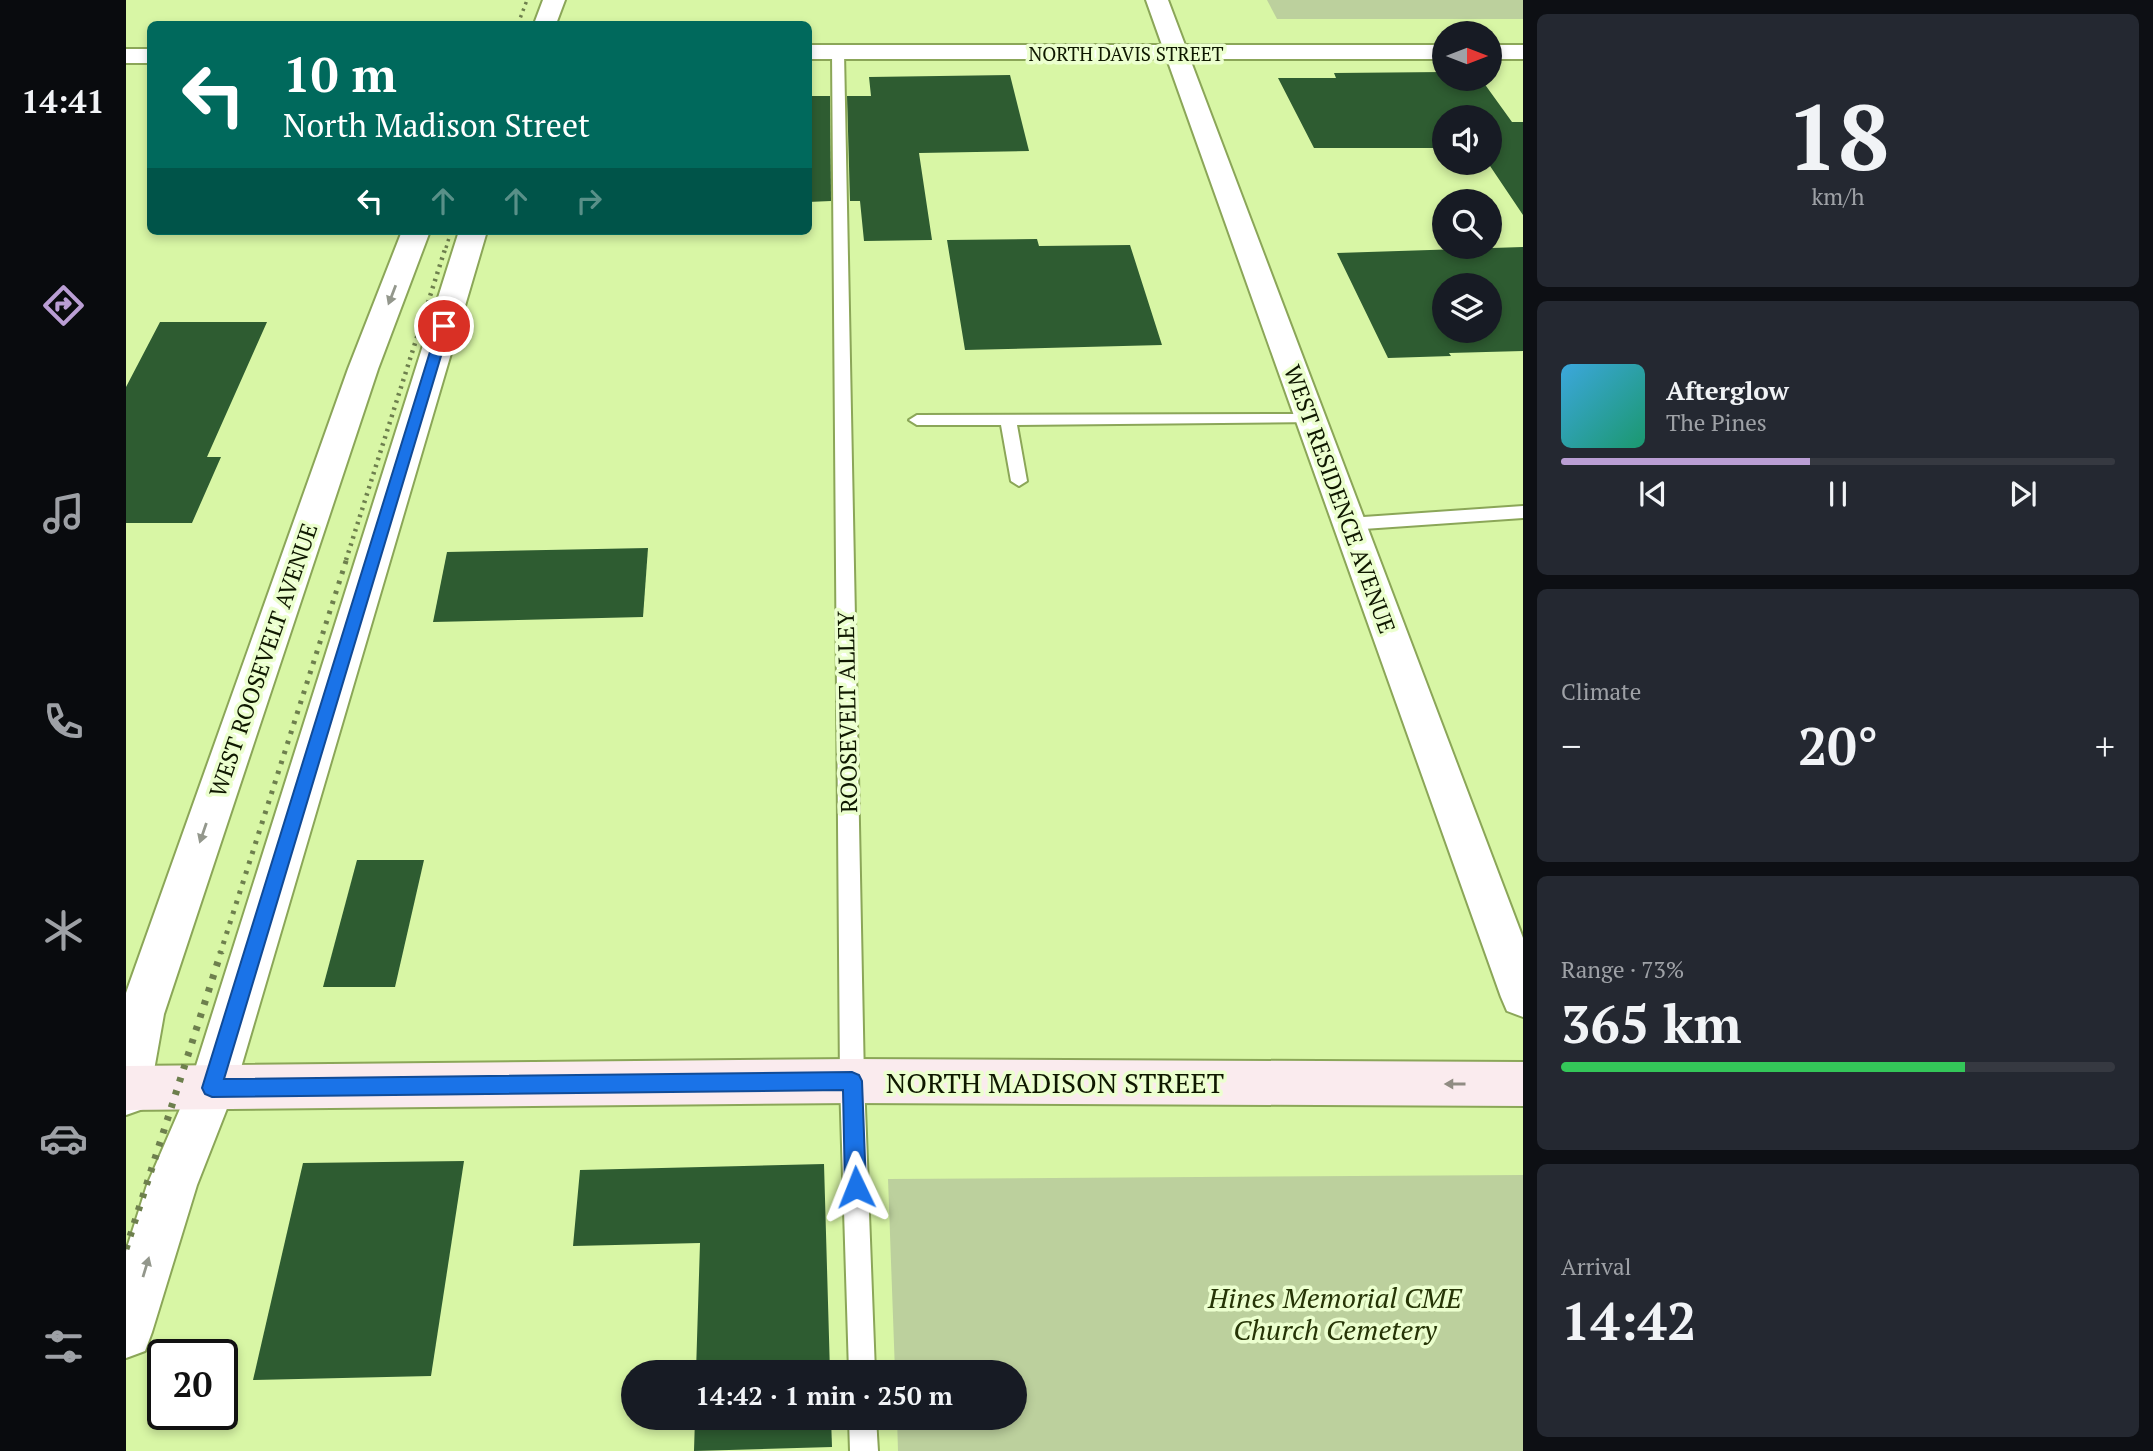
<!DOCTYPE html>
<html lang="en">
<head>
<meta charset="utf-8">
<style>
	body { margin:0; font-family:"PT Serif",serif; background:#242831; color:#f1f3f6; height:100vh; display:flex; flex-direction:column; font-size:26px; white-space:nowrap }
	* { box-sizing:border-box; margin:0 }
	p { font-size:23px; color:#9ea1a6 }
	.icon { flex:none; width:38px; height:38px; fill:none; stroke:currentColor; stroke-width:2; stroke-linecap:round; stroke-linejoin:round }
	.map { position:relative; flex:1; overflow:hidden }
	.details { display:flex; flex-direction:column; gap:14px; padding:14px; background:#0d0f14; width:630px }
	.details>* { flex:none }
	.hud { position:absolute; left:21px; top:21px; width:665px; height:214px; border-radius:10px; box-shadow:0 4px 10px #0003; background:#00695c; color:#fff; overflow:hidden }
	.needle { width:46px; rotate:90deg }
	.tools { position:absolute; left:1306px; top:21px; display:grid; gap:14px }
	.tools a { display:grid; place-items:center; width:70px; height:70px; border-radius:50%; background:#171b24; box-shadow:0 4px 10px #0003; font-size:35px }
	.speed { position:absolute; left:21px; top:1339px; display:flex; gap:14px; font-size:35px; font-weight:700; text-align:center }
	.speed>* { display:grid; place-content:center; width:91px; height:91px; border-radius:50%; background:#171b24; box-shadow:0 4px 10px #0003; line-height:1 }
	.speed .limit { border:4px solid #111; border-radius:10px; background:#fff; color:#111 }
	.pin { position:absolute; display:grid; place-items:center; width:60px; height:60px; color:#fff; margin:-30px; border:4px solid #fff; border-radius:50%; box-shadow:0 2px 7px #0007 }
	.me { position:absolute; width:77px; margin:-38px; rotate:358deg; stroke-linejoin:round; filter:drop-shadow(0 0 5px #0008) }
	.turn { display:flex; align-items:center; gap:24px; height:147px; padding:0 21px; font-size:32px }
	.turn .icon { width:91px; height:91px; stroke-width:2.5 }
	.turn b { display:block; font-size:49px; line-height:60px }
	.lanes { display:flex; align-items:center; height:66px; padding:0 21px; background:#0003; justify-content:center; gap:35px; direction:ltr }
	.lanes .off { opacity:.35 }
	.big { font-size:52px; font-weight:800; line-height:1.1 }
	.details .widget { flex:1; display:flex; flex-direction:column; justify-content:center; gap:10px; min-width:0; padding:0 24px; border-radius:10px; background:#242831 }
	.details .dial { align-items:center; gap:0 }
	.dial b { font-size:91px; line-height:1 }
	.song { display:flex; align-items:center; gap:21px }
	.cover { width:84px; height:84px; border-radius:10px; background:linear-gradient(135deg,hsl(200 70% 55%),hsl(160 70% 35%)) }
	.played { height:7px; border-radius:4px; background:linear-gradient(90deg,#ba9ed4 45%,#363941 45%) }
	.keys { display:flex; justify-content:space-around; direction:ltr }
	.heat { display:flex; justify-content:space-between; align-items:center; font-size:38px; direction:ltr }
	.charge { height:10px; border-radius:5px; background:linear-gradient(90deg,#34c759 73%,#363941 0) }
	.trip { position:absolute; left:495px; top:1360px; width:406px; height:70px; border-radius:35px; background:#171b24; box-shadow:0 4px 10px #0003; font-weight:800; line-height:70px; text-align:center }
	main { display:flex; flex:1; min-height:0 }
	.menu { display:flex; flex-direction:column; width:126px; justify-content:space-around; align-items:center; background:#090b0e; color:#9ea1a6 }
	.menu .icon { width:49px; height:49px }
	.menu .current { color:#ba9ed4 }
	.menu b { font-size:32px; color:#f1f3f6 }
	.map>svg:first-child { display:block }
</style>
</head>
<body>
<main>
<nav class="menu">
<b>14:41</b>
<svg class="icon current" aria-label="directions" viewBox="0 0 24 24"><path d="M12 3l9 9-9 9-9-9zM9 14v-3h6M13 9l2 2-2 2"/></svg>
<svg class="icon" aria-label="music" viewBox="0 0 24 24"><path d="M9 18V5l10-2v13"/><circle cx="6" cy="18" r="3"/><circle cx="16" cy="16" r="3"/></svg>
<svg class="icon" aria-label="phone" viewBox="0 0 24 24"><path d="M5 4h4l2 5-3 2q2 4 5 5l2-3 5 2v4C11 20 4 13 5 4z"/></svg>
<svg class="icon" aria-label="climate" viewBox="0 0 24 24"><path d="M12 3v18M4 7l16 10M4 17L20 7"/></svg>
<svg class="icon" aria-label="car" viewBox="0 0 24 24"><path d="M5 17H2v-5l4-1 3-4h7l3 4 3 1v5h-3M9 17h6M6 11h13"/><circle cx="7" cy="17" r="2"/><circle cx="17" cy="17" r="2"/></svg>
<svg class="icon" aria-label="filters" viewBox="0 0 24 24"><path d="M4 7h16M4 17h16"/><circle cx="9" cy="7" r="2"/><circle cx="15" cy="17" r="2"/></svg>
</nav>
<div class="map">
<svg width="1397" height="1451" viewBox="0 0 1397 1451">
	<rect width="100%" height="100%" fill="#d8f6a5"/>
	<g fill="#bcd09d">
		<polygon points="1141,0 1397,0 1397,19 1151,19"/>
		<polygon points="1397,1175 1397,1451 772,1451 771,1418 889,1418 889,1372 769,1372 762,1179"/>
	</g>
	<g fill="#2e5c31" fill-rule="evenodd">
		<polygon points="1318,72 1318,79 1355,79 1386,122 1397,122 1397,215 1362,163 1363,117 1318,117 1318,148 1188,148 1152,78 1210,78 1208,73"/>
		<polygon points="884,75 903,151 793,153 806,240 738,241 734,201 724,201 721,96 745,96 743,77"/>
		<polygon points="682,96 704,96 705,201 682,202"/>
		<polygon points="911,239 913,246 1004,245 1036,345 839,350 821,240"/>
		<path d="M1397 247V351L1323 353 1325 356 1262 358 1211 253ZM1318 285H1363V331H1318Z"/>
		<polygon points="34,322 141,322 81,457 95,457 66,523 0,523 0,387"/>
		<polygon points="522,548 517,617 307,622 321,552"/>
		<polygon points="231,860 298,860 269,987 197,987"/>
		<polygon points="338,1161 305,1376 127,1380 177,1163"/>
		<polygon points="698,1164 704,1372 570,1372 574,1243 447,1246 454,1170"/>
		<polygon points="569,1418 705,1418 706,1447 568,1451"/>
	</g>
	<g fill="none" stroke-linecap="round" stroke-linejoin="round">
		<g stroke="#8ba658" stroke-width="4">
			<g id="lane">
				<polygon points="712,49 718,52 738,1081 749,1372 723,1372 714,1081 706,52"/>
				<polygon points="1185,414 1191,416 1193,419 1191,422 891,425 901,481 893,486 885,481 875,425 791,425 783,420 791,415"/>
				<polygon points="1397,506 1397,518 1223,530 1215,524 1223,518"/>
				<polygon points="723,1418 750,1418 752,1451 724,1451"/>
			</g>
		</g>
		<g stroke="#8ba658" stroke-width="4">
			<g id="street">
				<polygon points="417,0 439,0 430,24 408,24"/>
				<polygon points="1020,0 1042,0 1059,45 1318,45 1318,59 1064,59 1397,938 1397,1017 1381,1011 1375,997 1041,59 682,59 682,45 1036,45"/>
				<rect x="1363" y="45" width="34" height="14"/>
				<rect x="0" y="49" width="24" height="14"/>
				<polygon points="276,231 304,231 252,369 38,1014 24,1093 17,1109 0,1115 0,993 222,369"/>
				<polygon points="333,231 361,231 109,1088 71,1185 26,1332 19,1351 0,1358 0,1251 21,1185 63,1088"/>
			</g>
		</g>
		<g stroke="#8ba658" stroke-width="4">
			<polygon id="secondary" points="726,1059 1397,1062 1397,1106 726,1103 0,1110 0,1066"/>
		</g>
		<use href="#lane" fill="#fff" fill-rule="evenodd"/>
		<use href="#street" fill="#fff" fill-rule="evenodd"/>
		<use href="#secondary" fill="#faebee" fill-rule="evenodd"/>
		<g stroke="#6d7f4d" stroke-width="3.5" stroke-dasharray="2.5 4.5" stroke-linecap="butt">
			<polyline points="392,24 401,0"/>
			<polyline points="320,248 325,231"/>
		</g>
		<polyline stroke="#6d7f4d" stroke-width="4.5" stroke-dasharray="2.5 5" stroke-linecap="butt" points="220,560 320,246"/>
		<polyline stroke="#6d7f4d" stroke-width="5" stroke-dasharray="3.5 7" stroke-linecap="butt" points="94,954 221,558"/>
		<polyline stroke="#6d7f4d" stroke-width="7" stroke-dasharray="4.5 9" stroke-linecap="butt" points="0,1249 95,952"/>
	</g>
	<defs><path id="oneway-solid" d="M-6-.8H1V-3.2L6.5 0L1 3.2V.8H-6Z" transform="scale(1.75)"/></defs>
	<g fill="#93978c">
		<use href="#oneway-solid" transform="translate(266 295) rotate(111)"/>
		<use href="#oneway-solid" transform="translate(77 833) rotate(109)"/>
		<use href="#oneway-solid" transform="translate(20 1267) rotate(-73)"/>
	</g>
	<use fill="#908c83" href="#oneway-solid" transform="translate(1329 1084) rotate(-180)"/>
	<polygon fill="#1a73e8" stroke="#114b97" stroke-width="2" points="318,323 324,326 98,1079 726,1072 733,1075 736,1081 740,1187 737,1194 730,1197 722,1194 719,1187 717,1090 86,1097 79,1094 76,1088 312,326"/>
	<g text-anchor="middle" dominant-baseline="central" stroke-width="7" stroke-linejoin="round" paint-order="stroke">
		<g font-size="19" fill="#0f1800" stroke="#ecffcf">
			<text x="1000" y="53">NORTH DAVIS STREET</text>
		</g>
		<g font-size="23" fill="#0f1800" stroke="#ecffcf">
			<text transform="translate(1214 499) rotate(70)">WEST RESIDENCE AVENUE</text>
			<text transform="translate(137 660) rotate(-71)">WEST ROOSEVELT AVENUE</text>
			<text transform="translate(721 712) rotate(-91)">ROOSEVELT ALLEY</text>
		</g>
		<g font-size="28" fill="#0f1800" stroke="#ecffcf">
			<text x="929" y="1082">NORTH MADISON STREET</text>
		</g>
		<g font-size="28" font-style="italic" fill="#263406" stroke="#ecffcf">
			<text x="1209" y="1297">Hines Memorial CME<tspan x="1209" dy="32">Church Cemetery</tspan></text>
		</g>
	</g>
</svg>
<div class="tools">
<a><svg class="needle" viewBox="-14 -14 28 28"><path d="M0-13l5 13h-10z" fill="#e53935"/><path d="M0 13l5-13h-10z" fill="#9ea1a6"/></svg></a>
<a><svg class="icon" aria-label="sound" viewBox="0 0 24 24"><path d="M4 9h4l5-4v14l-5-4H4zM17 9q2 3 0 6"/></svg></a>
<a><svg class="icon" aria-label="search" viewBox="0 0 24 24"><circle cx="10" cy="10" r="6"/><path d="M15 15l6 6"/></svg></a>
<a><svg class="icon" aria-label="layers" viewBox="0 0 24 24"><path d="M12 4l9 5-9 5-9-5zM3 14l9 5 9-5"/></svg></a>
</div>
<div class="speed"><div class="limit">20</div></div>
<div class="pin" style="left:318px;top:326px;background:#d93025"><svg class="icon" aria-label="arrive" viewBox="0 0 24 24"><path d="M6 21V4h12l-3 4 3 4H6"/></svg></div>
<svg class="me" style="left:730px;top:1187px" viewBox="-20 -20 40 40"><path d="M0-17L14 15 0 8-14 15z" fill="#1a73e8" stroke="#fff" stroke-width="4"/></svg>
<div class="trip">14:42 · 1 min · 250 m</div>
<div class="hud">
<div class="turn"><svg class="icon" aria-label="left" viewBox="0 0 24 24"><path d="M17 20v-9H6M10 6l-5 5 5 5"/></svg><div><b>10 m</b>North Madison Street</div></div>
<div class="lanes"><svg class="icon" aria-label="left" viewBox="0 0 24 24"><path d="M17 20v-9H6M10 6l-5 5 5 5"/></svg><svg class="icon off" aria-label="ahead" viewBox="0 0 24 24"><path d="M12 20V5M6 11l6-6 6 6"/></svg><svg class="icon off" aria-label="ahead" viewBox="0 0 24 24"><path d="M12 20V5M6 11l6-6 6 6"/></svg><svg class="icon off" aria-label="right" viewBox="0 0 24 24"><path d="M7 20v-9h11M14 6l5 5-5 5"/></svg></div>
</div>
</div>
<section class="details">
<div class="widget dial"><b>18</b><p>km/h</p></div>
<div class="widget">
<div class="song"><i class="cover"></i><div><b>Afterglow</b><p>The Pines</p></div></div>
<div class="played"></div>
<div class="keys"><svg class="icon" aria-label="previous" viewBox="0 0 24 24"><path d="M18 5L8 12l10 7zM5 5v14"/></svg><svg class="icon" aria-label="pause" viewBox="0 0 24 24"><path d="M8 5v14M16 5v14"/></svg><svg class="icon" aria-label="next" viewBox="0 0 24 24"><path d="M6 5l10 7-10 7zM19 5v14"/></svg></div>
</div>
<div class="widget"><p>Climate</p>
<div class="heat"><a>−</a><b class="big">20°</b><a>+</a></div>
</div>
<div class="widget"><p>Range · 73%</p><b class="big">365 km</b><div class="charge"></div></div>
<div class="widget"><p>Arrival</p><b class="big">14:42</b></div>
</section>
</main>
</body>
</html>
